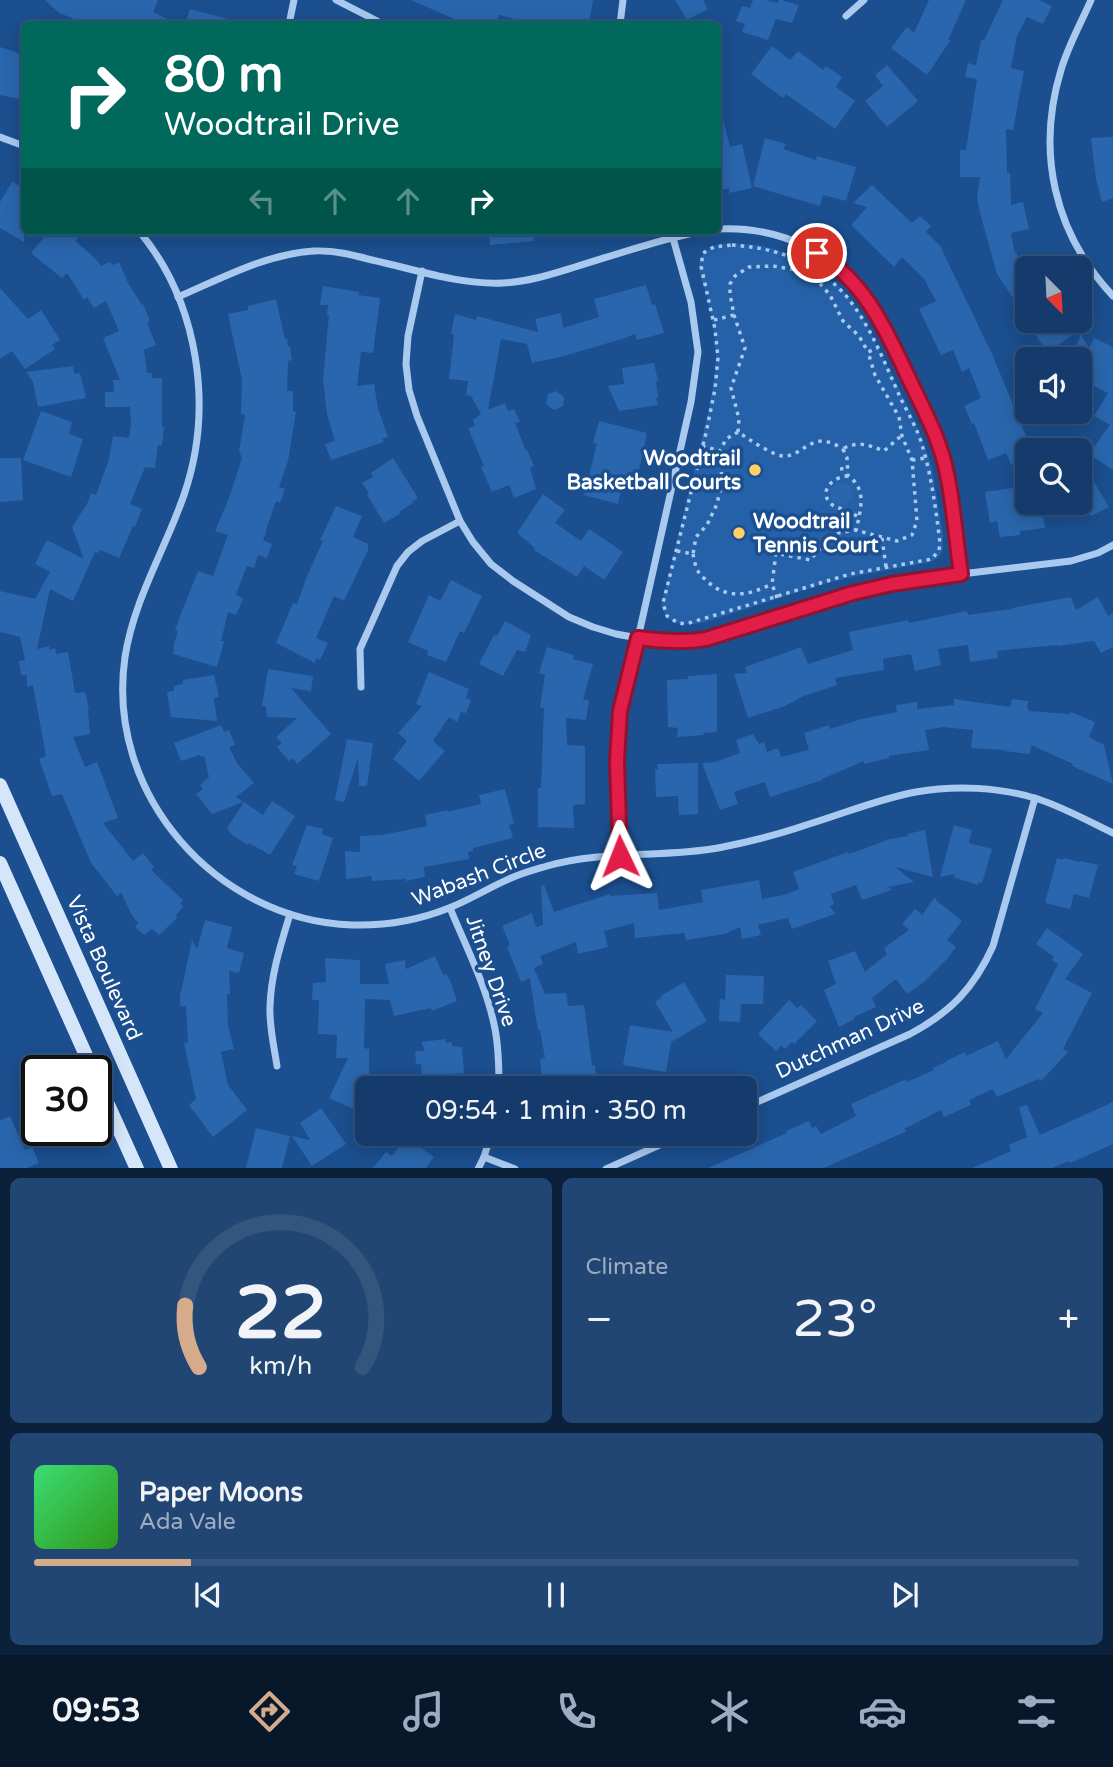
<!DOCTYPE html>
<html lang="en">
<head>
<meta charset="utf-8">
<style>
	body { margin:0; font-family:"Varela Round",sans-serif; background:#214673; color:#f1f3f6; height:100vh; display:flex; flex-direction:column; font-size:26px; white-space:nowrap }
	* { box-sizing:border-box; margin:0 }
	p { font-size:23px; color:#9dadc1 }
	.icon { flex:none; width:38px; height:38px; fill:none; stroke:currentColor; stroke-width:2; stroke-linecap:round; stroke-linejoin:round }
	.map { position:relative; height:1168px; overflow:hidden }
	.sheet { display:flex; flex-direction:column; gap:10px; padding:10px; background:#0b203b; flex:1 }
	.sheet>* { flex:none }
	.hud { position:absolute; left:21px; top:21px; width:700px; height:214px; border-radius:10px; box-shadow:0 4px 18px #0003,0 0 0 2px #33557e; background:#00695c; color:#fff; overflow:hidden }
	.needle { width:46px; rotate:156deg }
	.tools { position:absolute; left:1015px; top:256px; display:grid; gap:14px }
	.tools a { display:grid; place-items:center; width:77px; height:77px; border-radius:10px; background:#143b6b; box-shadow:0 4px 18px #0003,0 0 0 2px #33557e; font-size:35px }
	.speed { position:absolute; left:21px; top:1055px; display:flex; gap:14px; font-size:35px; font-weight:700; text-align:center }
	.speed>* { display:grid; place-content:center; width:91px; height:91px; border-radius:50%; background:#143b6b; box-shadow:0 4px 18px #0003,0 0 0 2px #33557e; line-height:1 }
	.speed .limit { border:4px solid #111; border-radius:10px; background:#fff; color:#111 }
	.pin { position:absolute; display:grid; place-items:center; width:60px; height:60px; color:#fff; margin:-30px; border:4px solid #fff; border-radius:50%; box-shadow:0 2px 7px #0007 }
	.me { position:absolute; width:77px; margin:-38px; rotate:358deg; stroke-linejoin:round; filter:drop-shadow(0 0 5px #0008) }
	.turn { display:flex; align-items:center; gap:24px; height:147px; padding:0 28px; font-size:32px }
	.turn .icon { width:91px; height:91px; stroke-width:2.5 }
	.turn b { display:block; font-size:49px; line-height:60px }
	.lanes { display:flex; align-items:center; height:66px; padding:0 28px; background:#0003; justify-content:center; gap:35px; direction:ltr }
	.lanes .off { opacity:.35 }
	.big { font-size:52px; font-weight:600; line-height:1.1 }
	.sheet .tile { flex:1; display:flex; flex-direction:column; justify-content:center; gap:10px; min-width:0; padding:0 24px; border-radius:10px; background:#214673 }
	.sheet .dial { align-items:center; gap:0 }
	.dial svg { height:182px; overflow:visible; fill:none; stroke:#33557e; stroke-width:7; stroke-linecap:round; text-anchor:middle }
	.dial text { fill:#f1f3f6; stroke:none }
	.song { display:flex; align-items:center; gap:21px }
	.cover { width:84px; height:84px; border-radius:10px; background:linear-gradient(135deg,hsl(140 70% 55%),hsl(110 70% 35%)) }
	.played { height:7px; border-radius:4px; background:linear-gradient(90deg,#d6ab8b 15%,#33557e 15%) }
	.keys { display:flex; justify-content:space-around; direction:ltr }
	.heat { display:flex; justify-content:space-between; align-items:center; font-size:38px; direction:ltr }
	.sheet .tiles { flex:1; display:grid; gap:10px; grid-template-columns:1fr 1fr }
	.tile:last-child { grid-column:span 2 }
	.trip { position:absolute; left:355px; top:1076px; width:402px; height:70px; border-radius:10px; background:#143b6b; box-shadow:0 4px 18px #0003,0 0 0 2px #33557e; font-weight:600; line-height:70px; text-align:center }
	.dock { display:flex; height:112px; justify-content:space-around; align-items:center; background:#08182b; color:#9dadc1 }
	.dock .icon { width:49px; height:49px }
	.dock .selected { color:#d6ab8b }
	.dock b { font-size:32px; color:#f1f3f6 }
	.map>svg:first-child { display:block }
</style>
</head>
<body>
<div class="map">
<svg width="1113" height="1169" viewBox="0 0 1113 1169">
	<rect width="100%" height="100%" fill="#1b4f8f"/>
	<path fill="#2461a8" d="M731 243 759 245 775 249 812 265 843 290 862 315 915 421 931 463 943 534V550L939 557 931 562 857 576 823 584 703 623C683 625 670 628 661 606L709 409C712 391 716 373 716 355 716 338 711 313 707 296 704 286 696 270 700 260 705 246 718 244 731 243Z"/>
	<g fill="#2a66ad">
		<polygon points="45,0 158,0 153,12 177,24 87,24 59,13"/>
		<polygon points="411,0 593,0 589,24 534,24 499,15 496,24 472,24 457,20"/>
		<polygon points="675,0 703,0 708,9 687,20"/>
		<polygon points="753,0 766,0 778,3 779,0 781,0 799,5 792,23 776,19 768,40 742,32 745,24 736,21 742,6 750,8"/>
		<polygon points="929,0 966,0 948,40 950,41 927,75 891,48 907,27 914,33"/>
		<polygon points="1003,0 1039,0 1052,6 1043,24 1027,17 1017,36 1011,68 1024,71 1013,130 1006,129 1007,173 1010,173 1011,205 1023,202 1029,229 1011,233 1014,250 1027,270 1027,319 997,274 980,213 977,198 980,177 960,177 960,150 966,150 977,79 965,77 968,63 976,65 981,40 984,40"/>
		<polygon points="190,9 232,20 232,24 185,24"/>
		<polygon points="772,46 790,60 798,51 823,70 826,66 842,77 836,87 855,101 835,129 786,94 783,98 751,74"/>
		<polygon points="0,47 24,55 24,100 0,95"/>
		<polygon points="887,65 918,101 887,127 865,101 883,86 875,75"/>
		<polygon points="718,119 723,119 730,147 742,144 752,188 729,193 729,188 718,191"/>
		<polygon points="1113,137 1113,198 1102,202 1096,179 1091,138"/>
		<polygon points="765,138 786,144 783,149 816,160 817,156 856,167 846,201 823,195 820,206 753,186"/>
		<polygon points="12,182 24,188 24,242 0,228 0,202"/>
		<polygon points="872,185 912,223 920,216 931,226 926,232 943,249 942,250 992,354 1012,402 1026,436 1025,437 1027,443 1027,458 1011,465 1006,453 988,460 974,423 972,424 964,406 981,398 969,368 962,372 953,350 941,355 919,309 936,301 924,279 902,257 894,267 851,225 867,207 853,203"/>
		<polygon points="49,231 84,231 75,241 95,258 101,266 110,262 113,265 119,262 128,283 142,305 143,304 150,321 147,323 156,345 144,350 147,373 152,373 152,378 162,378 162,427 164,427 162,445 158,445 155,468 145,467 130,504 142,509 135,527 133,526 119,558 100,550 98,553 95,552 73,601 50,589 37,649 49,646 49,650 55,648 56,654 68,652 75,693 85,692 89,710 88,710 90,734 73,737 85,767 97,762 118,818 103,823 133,861 143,853 154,867 151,870 183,900 180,903 183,907 176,915 177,918 159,935 152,929 144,935 135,927 138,923 131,914 121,892 117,896 91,863 62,794 52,796 39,759 46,756 33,685 27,687 27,675 21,675 19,661 25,660 20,637 0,632 0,591 35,599 50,572 35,564 47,540 84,559 72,527 87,504 91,493 96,495 109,459 113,436 129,438 131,424 130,407 105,407 105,392 114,392 113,380 120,380 103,338 119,331 106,301 94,308 87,297 84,300 67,273 62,278 31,253"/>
		<polygon points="489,231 533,231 534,241 490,245"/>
		<polygon points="646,285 652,305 655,304 664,333 637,340 635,334 622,339 560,357 532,363 527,344 501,339 488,410 505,403 508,411 514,409 520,422 515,423 526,451 527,450 534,466 530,468 536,489 514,498 509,485 492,492 481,467 484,466 468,428 475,426 473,420 481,414 471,396 466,395 468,381 449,379 454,335 451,334 455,314 476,320 477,316 538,332 535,319 561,313 563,328 599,317 594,299"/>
		<polygon points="323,286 359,292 358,295 380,298 373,353 361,352 357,386 374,384 378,408 388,437 382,439 384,442 331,460 325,444 335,441 327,414 323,380 329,315 327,315 328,305 320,305"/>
		<polygon points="0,288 28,319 41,310 60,340 52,345 55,349 25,369 12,351 0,359"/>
		<polygon points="276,299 285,339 287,338 288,347 290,346 292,360 288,361 287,391 293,391 293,411 296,412 288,461 279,487 285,489 280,503 276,501 266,530 267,530 263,540 272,544 267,558 258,555 254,568 247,566 236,594 243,599 236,615 228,612 221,641 224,641 217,667 173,654 174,647 173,647 178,631 175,631 180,616 198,571 213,576 228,535 215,531 229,498 242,458 239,451 245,415 241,414 242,380 228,314 248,310 248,306"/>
		<polygon points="1026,320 1060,320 1071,336 1047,352"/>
		<polygon points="1080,333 1089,348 1094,338 1113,347 1113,470 1089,454 1110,425 1094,416 1108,393 1080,379 1080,359 1070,359 1080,337"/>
		<polygon points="654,363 658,381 656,381 658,398 656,398 658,405 619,411 608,386 624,384 622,368"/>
		<polygon points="73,366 74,374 80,373 86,398 38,407 33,382 26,372"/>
		<polygon points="556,391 564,397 563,406 554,410 546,404 548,394"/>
		<polygon points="41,411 72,422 69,434 83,439 71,477 23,460"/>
		<polygon points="599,421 647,433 636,484 623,481 618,504 584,495 597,444 593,443"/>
		<polygon points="0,458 21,458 23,500 0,502"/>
		<polygon points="393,458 418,498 412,502 413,503 399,512 400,514 384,523 367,495 369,493 362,483 373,477 371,473"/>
		<polygon points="1080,458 1109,507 1091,516 1085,505 1080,508"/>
		<polygon points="838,482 850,485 853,497 844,506 832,502 830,490"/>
		<polygon points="1027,486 1027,502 1041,502 1045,528 1020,531 1020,535 1000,537 997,521 990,523 985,492"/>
		<polygon points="543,494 565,510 555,523 581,541 589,529 623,552 604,580 584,566 577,577 534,550 535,548 517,533"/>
		<polygon points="336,506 362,516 353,537 368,544 368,550 344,601 334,596 316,638 328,643 320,660 316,658 315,663 276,643 293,603 297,604 307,576 323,541 320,540"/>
		<polygon points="451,580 482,596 464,633 460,631 446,662 427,655 428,651 408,642 429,595 440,601"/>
		<polygon points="1071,597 1076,610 1098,597 1108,616 1113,613 1113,647 1101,653 1094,641 1058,646 1057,645 1026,648 997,651 998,658 970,662 968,645 938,649 941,665 915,671 911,654 883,659 884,670 835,678 837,685 804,696 785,706 748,718 734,674 747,673 745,667 801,647 808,664 853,650 849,632 908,620 909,623 967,611 968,615 1012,609 1012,608"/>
		<polygon points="505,621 531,635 525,652 517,650 503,676 479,664 494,635 497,636"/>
		<polygon points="547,647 574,655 573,659 593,664 583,700 589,700 586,720 566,718 567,745 585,746 585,804 573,805 574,828 538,827 538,788 541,788 544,708 540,707 545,675 539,673"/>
		<polygon points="268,669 313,676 311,691 291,688 331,734 297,764 293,758 289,761 277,747 282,743 276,737 297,718 267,717 266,707 262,706"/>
		<polygon points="429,672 469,689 466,698 471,700 466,713 461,712 457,722 449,717 433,741 445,751 419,781 393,759 407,741 398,733 422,706 416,704"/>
		<polygon points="717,674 717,732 703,733 704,735 677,737 678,728 668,727 667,680 688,679 688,676"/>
		<polygon points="214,675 219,697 214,698 217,721 171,717 167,692 174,691 174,686 183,684 183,680"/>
		<polygon points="954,699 1010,707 1012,699 1028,701 1027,709 1029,709 1028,711 1070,714 1071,712 1095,722 1089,737 1104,745 1113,784 1072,766 1073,764 1031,745 1030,754 1004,751 1004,750 971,748 973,730 943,727 925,730 929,750 889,756 889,758 864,764 864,761 822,779 822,780 770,797 765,782 734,792 738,804 720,810 702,763 715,762 740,753 736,740 753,734 759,744 764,742 767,752 778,748 781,757 809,750 804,733 829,725 830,729 861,719 897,712 896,705 917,702 917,709 954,705"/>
		<polygon points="221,725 224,732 229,730 235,745 229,747 237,763 254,783 236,797 243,802 212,814 196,794 203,789 200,785 209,777 204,756 201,757 200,755 181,761 174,743"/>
		<polygon points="347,739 373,743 367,786 359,786 358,758 344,802 335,800"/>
		<polygon points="698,763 698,814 679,815 678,796 656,797 655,769 658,769 657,764"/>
		<polygon points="505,789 514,824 509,825 513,838 473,848 473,851 468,852 469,859 424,867 425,877 406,881 406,879 372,881 371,876 346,879 345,851 360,852 360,836 382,835 427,826 425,815 448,810 447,812 481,804 479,795"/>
		<polygon points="272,801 295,816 270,855 249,843 248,845 232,835 227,828 244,802 263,815"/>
		<polygon points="307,825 323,829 322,834 333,838 319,881 294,874 297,866 292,865"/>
		<polygon points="954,825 972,830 969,843 992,849 982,883 979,882 978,885 953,877 955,874 940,877"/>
		<polygon points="925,830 933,877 895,867 914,882 888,887 892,890 862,900 856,885 831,894 834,904 830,906 835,914 792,929 788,918 758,925 761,935 742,939 740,927 725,934 686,940 684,933 635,938 634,923 604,931 608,947 578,954 576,942 540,956 543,964 534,968 545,994 566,993 568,1006 584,1005 592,1066 595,1065 597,1088 583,1088 582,1081 543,1086 540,1059 545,1058 540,1030 538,1030 535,1013 530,978 521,982 507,947 510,945 502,926 532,913 536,927 543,925 541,886 544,885 554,912 610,894 610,896 657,893 659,910 703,902 701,890 759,880 762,899 784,895 799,889 793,872 848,852 849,854 885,841 884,840 908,836 907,834"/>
		<polygon points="1057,858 1063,860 1064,858 1080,862 1080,861 1098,865 1089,898 1074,894 1070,909 1045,903"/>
		<polygon points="934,898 936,898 937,901 962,921 947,940 956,947 946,960 924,982 907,994 896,979 872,998 876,1007 854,1017 855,1019 839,1027 824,990 836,984 828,961 855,951 865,972 887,954 884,948 909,930 902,924 915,909 922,915"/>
		<polygon points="205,920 232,927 227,948 244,953 239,973 229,971 230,994 227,994 228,1026 234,1049 221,1052 228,1085 247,1110 213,1137 189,1105 196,1099 184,1043 188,1042 186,1006 180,1006 180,992 181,992 192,940 197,949"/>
		<polygon points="1047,928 1083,954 1065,979 1092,993 1063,1049 1068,1052 1041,1081 1038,1079 997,1097 993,1089 969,1100 971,1105 944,1117 941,1110 904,1129 907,1131 824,1168 708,1168 787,1133 786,1131 809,1121 812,1128 816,1126 821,1134 856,1116 851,1104 906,1079 907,1082 934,1070 933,1068 948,1061 948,1060 965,1052 966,1056 998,1041 1006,1059 1043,1013 1035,1009 1058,964 1052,960 1054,957 1036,944"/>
		<polygon points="435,956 443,975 446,974 450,980 457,1001 432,1011 431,1008 394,1016 390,1000 365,999 364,1048 369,1049 369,1073 400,1088 368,1088 368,1116 329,1098 348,1058 336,1058 337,1035 318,1034 319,1000 312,1000 313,983 326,982 325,958 360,960 360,984 389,984 385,964 405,960 406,969"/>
		<polygon points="726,975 764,976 763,1004 741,1004 740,1022 719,1021 720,999 725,1000"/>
		<polygon points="684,982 707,1021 671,1042 666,1072 623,1065 630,1025 673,1032 655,1002 662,997 661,996"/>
		<polygon points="789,1000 797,1008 801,1005 817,1021 794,1044 792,1042 785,1049 781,1046 776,1051 758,1034"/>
		<polygon points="446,1039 446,1043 452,1042 452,1046 462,1047 464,1073 422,1076 421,1064 416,1064 415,1051 425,1051 421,1042"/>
		<polygon points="1113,1102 1113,1144 1084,1157 1070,1163 1069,1161 1052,1168 972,1168 1011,1151 1009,1145 1027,1137 1019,1107 1027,1105 1040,1135"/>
		<polygon points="321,1108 346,1144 312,1166 292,1136 310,1140 300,1123"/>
		<polygon points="10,1116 25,1150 32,1147 39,1163 27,1168 0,1168 0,1121"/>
		<polygon points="256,1128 290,1136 282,1168 246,1168"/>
		<polygon points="406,1137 434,1157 426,1168 373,1168 386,1152 392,1156"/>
	</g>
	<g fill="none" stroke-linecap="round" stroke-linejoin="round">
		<g stroke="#a9c9ee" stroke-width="3.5" stroke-dasharray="3.5 5" stroke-linecap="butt">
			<path d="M732 245C770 248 801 256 831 281 865 309 883 360 901 399 909 415 919 432 923 448 932 479 936 511 940 543L939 550 932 559 850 574 686 624 678 623 667 616 663 603 706 433 715 389 718 358 715 329 701 266 703 253 714 247Z"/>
			<polyline points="714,320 734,315"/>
			<polyline points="738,432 739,419 731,388 745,348 734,315 730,294 730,284 735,276 749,267 773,266 797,270 816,279 830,295 843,321 859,336 868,352"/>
			<path d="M702 446 720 451 726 439 738 432C749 439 775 458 787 456 802 453 812 437 828 442 833 443 838 446 843 449"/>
			<path d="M844 448C860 441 868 445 884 451L901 436"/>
			<path d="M843 449 847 458 848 476C868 489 860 511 856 531"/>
			<polyline points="912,460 925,458"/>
			<polyline points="840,469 848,468"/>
			<path d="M848 476C836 476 819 488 829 502 834 509 850 509 859 518"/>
			<polyline points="882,538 886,567"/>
			<polyline points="762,548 776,553"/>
			<polyline points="677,551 693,554 696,537 707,525 717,504 722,482 720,451"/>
			<path d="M693 554C694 559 695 566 698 571 699 574 702 577 705 579 725 600 748 596 772 584"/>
			<polyline points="777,598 772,584 776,553 810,560 824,544 838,533 855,530 897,541 912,535 917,521 912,460 902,436 899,417 875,375 868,352 877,348"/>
		</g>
		<g stroke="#a9c9ee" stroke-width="7">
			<polyline points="336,0 383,24"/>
			<path d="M1091 0C1081 23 1068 46 1061 70 1036 152 1054 233 1113 296"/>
			<polyline points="846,16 864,0"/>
			<polyline points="289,24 294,0"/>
			<polyline points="620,24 623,0"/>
			<polyline points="0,137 24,146"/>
			<path d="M718 229C783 226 839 254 874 310 887 331 897 354 908 376 923 408 941 439 947 474 954 507 957 541 961 574"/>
			<path d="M139 231C199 303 214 408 184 495 165 550 134 599 125 657 105 794 216 920 352 925 385 926 419 920 449 908 472 899 493 885 516 876 526 872 537 869 547 866 602 850 662 858 718 848 748 842 777 835 806 825 843 814 878 799 916 792 955 785 1000 787 1038 799 1065 808 1088 821 1113 833"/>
			<polyline points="422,271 408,336 406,364 409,390 417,416 460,521 473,542 491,564 513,581 569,617 593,627 616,634 638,638 691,642 735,631 833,598 873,588 961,574 1071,561 1098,553 1113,545"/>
			<path d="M178 297C222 278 266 254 314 251 334 250 353 255 372 260 414 269 459 285 503 283 528 282 552 274 575 267 618 254 660 239 704 231"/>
			<polyline points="361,687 360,649 397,566 408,552 422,541 460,521"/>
			<polyline points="620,856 617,761 620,711 638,638 691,402 698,352 691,302 671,231"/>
			<path d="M450 908C466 947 487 987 495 1029 499 1049 499 1069 499 1088"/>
			<path d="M277 1066C274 1046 269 1026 270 1006 271 974 281 944 290 914"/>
			<path d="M746 1107 910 1034C951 1012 974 988 993 946L1035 798"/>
			<polyline points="484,1157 515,1169"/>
			<polyline points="478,1169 484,1157 491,1134"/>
			<polyline points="606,1169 684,1134"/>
		</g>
		<g stroke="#d6e6fa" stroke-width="14">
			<polyline points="0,785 171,1169"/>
			<polyline points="0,863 93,1071"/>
			<polyline points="96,1078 137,1169"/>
		</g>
	</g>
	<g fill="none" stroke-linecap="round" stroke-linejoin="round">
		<g stroke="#92132f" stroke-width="18">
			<path id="route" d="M620 856 617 761 620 711 638 638C661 641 683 643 706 639L853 593 892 584 961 574C956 541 954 507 947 474 941 442 926 414 912 385 888 335 867 282 817 253"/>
		</g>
		<use href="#route" stroke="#e11d48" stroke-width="12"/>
	</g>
	<g fill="#ffd166" stroke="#1b4f8f" stroke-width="2.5">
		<circle cx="755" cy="470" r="7"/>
		<circle cx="739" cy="533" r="7"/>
	</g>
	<g text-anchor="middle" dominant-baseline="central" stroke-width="7" stroke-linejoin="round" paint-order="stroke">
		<g font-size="21" font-weight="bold" fill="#fff" stroke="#1b4f8f" text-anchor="end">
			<text x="741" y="458">Woodtrail<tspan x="741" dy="24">Basketball Courts</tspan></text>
			<text x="753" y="521" text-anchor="start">Woodtrail<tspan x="753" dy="24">Tennis Court</tspan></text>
		</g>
		<g font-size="21" fill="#fff" stroke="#1b4f8f">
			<text transform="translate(479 875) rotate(-21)">Wabash Circle</text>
			<text transform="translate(104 968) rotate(66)">Vista Boulevard</text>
			<text transform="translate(491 971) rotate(71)">Jitney Drive</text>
			<text transform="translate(850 1039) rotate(-25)">Dutchman Drive</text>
		</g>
	</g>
</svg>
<div class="tools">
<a><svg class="needle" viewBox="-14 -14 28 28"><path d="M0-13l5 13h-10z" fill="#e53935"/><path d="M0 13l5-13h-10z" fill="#9dadc1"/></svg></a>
<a><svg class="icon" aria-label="sound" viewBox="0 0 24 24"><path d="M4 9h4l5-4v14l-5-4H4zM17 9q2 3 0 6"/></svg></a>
<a><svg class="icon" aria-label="search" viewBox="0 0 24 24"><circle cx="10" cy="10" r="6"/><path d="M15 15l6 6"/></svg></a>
</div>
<div class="speed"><div class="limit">30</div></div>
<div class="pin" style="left:817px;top:253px;background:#d93025"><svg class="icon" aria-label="arrive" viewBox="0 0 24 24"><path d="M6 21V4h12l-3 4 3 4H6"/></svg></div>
<svg class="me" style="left:620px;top:856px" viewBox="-20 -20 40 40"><path d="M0-17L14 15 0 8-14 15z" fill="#e11d48" stroke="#fff" stroke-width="4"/></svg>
<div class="trip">09:54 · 1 min · 350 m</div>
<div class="hud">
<div class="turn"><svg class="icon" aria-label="right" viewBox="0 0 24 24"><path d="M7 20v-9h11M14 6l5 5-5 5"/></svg><div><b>80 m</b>Woodtrail Drive</div></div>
<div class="lanes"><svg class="icon off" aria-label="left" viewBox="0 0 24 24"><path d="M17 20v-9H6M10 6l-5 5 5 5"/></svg><svg class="icon off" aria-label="ahead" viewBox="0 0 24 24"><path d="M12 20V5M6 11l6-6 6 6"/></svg><svg class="icon off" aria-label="ahead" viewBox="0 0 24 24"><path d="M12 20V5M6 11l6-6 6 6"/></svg><svg class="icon" aria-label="right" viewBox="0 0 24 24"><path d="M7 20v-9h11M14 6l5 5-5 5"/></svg></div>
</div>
</div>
<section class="sheet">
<div class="tiles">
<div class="tile dial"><svg viewBox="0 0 100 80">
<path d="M14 69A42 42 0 1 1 86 69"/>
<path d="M14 69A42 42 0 0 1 8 42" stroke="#d6ab8b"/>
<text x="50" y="56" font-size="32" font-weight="700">22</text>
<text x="50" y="72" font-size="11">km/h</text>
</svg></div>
<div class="tile"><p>Climate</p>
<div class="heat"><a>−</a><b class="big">23°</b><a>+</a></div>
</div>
<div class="tile">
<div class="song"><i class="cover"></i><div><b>Paper Moons</b><p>Ada Vale</p></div></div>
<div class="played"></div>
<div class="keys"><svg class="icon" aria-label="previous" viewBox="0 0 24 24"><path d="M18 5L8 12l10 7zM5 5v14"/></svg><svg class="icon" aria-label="pause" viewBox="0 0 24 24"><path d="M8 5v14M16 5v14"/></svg><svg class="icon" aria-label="next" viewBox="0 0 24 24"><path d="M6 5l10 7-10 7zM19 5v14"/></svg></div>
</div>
</div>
</section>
<nav class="dock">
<b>09:53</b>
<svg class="icon selected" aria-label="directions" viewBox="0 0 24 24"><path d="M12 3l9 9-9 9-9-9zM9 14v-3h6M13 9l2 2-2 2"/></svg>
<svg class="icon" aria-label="music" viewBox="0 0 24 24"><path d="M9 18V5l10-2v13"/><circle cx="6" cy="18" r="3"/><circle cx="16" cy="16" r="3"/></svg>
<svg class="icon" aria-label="phone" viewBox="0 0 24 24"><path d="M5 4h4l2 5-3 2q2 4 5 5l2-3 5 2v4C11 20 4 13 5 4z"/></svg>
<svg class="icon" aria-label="climate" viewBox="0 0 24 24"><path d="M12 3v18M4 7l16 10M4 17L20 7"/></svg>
<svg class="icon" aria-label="car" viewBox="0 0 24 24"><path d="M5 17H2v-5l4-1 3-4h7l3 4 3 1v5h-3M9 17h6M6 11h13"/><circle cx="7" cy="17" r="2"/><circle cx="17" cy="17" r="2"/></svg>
<svg class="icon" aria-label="filters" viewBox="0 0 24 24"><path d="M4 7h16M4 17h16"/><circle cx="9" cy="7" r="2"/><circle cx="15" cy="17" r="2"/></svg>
</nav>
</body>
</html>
